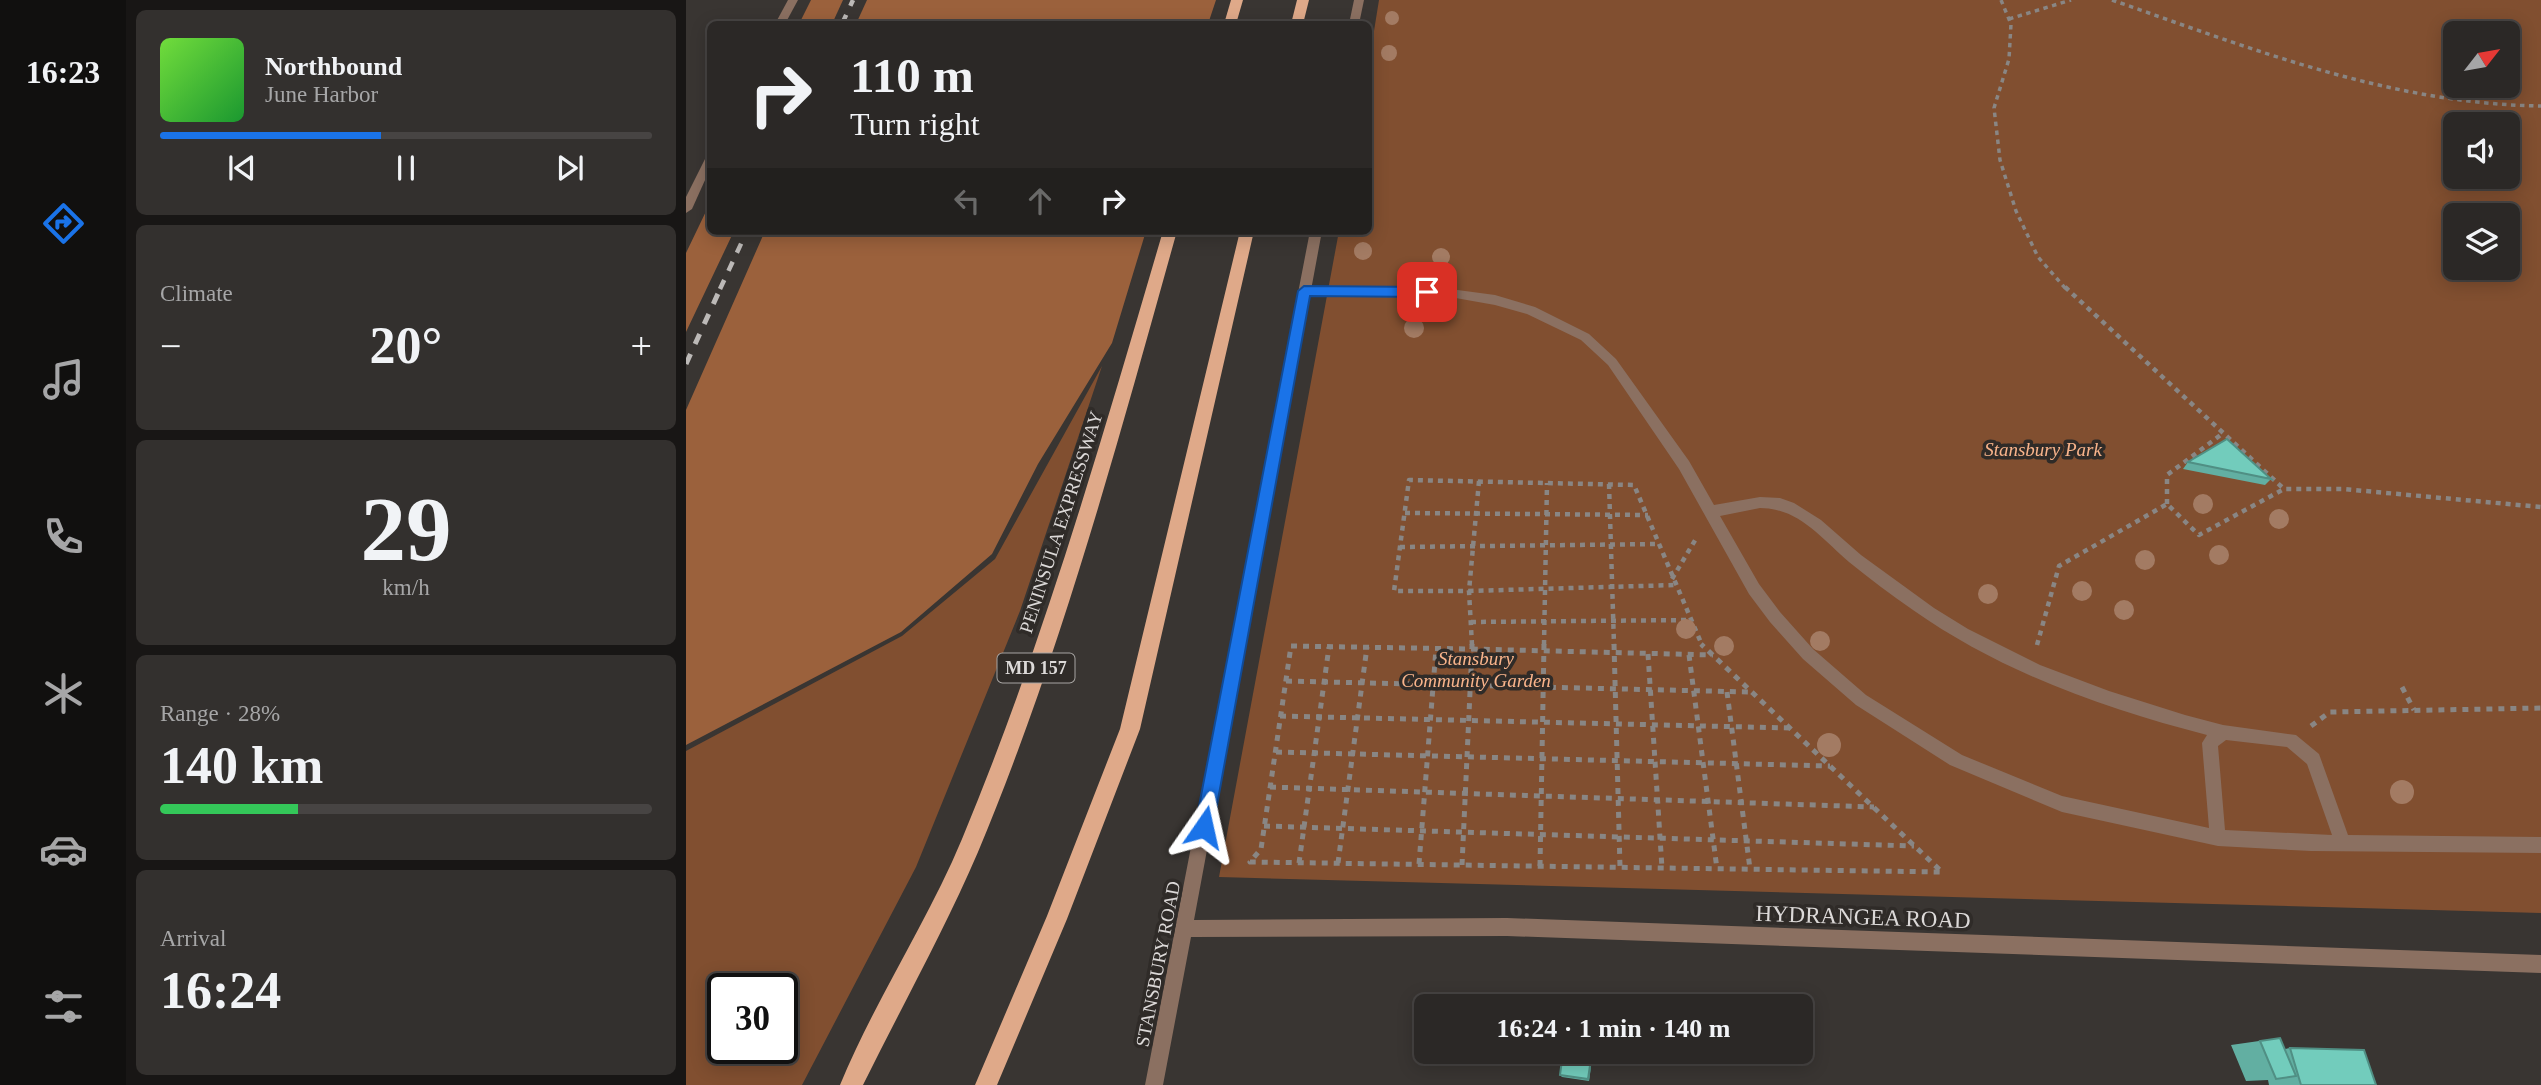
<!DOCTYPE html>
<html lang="en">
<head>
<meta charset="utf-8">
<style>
	body { margin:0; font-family:"Times New Roman",serif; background:#33302e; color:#f1f3f6; height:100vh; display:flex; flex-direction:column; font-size:26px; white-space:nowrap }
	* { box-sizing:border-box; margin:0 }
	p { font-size:23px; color:#a6a6a7 }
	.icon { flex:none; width:38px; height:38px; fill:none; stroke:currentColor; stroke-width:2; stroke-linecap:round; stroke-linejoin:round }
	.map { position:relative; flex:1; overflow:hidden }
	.side { display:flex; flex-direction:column; gap:10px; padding:10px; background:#181615; width:560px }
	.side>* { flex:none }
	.hud { position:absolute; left:21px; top:21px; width:665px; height:214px; border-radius:10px; box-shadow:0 4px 18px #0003,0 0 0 2px #474443; background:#2b2826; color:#f1f3f6; overflow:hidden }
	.needle { width:46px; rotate:59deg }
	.controls { position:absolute; left:1757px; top:21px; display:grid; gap:14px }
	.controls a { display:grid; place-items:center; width:77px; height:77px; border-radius:10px; background:#2b2826; box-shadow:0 4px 18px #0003,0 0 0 2px #474443; font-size:35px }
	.speed { position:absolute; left:21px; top:973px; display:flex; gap:14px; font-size:35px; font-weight:700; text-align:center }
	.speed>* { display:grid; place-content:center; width:91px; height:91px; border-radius:50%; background:#2b2826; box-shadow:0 4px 18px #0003,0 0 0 2px #474443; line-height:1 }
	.speed .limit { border:4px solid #111; border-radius:10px; background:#fff; color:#111 }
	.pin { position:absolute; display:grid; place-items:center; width:60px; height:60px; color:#fff; margin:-30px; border-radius:14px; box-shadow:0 4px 10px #0006 }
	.me { position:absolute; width:77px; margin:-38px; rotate:11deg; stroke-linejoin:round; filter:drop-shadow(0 0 5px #0008) }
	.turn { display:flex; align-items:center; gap:24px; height:147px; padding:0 28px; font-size:32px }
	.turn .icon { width:91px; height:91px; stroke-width:2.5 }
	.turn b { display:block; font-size:49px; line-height:60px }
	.lanes { display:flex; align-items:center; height:66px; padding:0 28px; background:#0003; justify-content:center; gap:35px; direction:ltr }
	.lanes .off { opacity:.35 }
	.big { font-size:52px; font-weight:700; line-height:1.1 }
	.side .card { flex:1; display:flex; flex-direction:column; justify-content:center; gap:10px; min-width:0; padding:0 24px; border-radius:10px; background:#33302e }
	.side .dial { align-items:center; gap:0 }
	.dial b { font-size:91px; line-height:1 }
	.song { display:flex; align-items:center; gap:21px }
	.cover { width:84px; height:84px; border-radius:10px; background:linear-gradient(135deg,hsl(100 70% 55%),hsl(130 70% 35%)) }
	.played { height:7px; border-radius:4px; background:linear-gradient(90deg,#1a73e8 45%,#474443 45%) }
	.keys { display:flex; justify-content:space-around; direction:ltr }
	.heat { display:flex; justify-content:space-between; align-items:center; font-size:38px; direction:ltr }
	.charge { height:10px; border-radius:5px; background:linear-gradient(90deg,#34c759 28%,#474443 0) }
	.trip { position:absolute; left:728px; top:994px; width:399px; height:70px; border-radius:10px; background:#2b2826; box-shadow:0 4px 18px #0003,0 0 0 2px #474443; font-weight:700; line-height:70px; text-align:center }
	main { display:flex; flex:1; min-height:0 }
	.tab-bar { display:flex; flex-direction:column; width:126px; justify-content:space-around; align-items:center; background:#11100f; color:#a6a6a7 }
	.tab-bar .icon { width:49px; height:49px }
	.tab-bar .current { color:#1a73e8 }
	.tab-bar b { font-size:32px; color:#f1f3f6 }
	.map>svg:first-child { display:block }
</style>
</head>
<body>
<main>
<nav class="tab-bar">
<b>16:23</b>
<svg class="icon current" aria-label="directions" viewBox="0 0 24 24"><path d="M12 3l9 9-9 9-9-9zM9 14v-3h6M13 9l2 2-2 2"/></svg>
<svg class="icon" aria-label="music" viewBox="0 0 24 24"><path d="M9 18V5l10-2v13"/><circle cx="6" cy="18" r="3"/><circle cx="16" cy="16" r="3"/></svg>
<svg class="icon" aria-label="phone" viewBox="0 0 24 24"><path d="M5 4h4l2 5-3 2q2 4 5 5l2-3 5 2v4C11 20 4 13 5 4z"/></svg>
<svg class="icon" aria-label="climate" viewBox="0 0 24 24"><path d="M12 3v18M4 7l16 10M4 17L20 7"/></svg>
<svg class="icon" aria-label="car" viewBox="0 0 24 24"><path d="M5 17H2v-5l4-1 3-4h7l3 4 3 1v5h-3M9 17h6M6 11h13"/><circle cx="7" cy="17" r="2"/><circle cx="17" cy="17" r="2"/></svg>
<svg class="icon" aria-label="filters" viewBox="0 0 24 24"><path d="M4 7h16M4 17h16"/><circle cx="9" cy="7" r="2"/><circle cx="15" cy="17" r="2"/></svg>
</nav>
<section class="side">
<div class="card">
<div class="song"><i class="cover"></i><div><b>Northbound</b><p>June Harbor</p></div></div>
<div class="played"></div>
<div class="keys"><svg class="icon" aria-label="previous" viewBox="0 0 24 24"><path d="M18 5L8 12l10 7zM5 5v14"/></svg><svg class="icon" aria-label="pause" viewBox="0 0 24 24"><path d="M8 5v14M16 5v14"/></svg><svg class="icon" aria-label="next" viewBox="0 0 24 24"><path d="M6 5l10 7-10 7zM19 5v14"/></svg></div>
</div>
<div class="card"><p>Climate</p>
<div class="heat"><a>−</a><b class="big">20°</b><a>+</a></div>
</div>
<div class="card dial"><b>29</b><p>km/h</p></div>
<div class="card"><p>Range · 28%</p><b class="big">140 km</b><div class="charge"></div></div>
<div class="card"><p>Arrival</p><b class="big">16:24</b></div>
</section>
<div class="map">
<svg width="1855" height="1085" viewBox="0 0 1855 1085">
	<rect width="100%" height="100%" fill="#393532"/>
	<g fill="#814f30" fill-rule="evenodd">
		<path d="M693 0H1855V913L533 877 653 231H682L683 62ZM1769 33H1822V86H1769ZM1769 124H1822V177H1769ZM1769 215H1822V268H1769Z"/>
		<path d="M416 366 334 611 230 867 116 1085H0V751L216 636 309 559ZM37 989H96V1048H37Z"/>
	</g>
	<g fill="#9b613c">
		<polygon points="125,0 157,0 146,24 113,24"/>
		<polygon points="181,0 530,0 522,24 170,24"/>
		<polygon points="24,203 24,231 48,231 0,332 0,253"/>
		<polygon points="79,231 460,231 426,343 352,464 306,554 215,632 0,745 0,410"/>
	</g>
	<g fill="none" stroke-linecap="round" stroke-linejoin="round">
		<g stroke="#898684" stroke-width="3.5" stroke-dasharray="4.5 4.5" stroke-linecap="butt">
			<polyline points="1315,0 1325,24 1323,59 1308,108 1314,160 1330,211 1352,257 1380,289"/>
			<path d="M1426 0C1566 49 1705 104 1855 106"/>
			<polyline points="1323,19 1385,0"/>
		</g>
		<g stroke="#898684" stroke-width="4.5" stroke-dasharray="5 5" stroke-linecap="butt">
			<polyline points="1379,287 1598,489"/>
			<polyline points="793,481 783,591 989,585"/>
			<polyline points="923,484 928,645"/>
			<polyline points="1481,504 1481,475 1536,434"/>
			<polyline points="719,513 962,515"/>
			<polyline points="714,547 972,544"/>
			<polyline points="986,579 1011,537"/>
			<polyline points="785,622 1005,620"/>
			<polyline points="786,645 783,591 708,591 723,480 948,485 1016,645"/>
			<polyline points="858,645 861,483"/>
			<polyline points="1351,645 1373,566 1481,504 1513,535 1598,489 1657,489 1855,507"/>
		</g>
		<g stroke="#898684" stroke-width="5" stroke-dasharray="6 6" stroke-linecap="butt">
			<polyline points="786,644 786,649 605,646 575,849 564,862 1256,872 1015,644"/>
			<polyline points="928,644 934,867"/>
			<polyline points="962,654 976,868"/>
			<polyline points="1003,655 1031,869"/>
			<polyline points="600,681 1064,692"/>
			<polyline points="1716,687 1728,710"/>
			<polyline points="1041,692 1064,869"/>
			<polyline points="594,716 1104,728"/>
			<polyline points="1625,726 1644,712 1855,708"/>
			<polyline points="590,752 1144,766"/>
			<polyline points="584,787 1188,807"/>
			<polyline points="578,826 1228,846"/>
			<polyline points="613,863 643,647"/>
			<polyline points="652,863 681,647"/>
			<polyline points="733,864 750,649"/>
			<polyline points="776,865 786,649 1027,655"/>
			<polyline points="854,866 858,644"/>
		</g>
		<path fill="#8b7061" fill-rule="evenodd" d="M619 287 764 289 809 295 849 307 903 334 930 359 1003 461 1028 505 1074 497 1094 498 1108 503 1135 520 1175 555 1248 608 1282 629 1354 665 1423 691 1499 715 1537 725 1610 735 1633 754 1662 835 1855 837V853L1625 851 1532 846 1376 812 1264 765 1170 705 1117 659 1084 622 1063 594 993 469 922 365 895 340 841 314 809 305 764 297 619 295 613 291ZM1074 508C1113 508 1136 539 1163 562 1184 579 1205 595 1227 610 1315 672 1419 709 1521 735L1516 743 1523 828 1376 796 1276 755 1180 695 1127 649 1094 612 1073 584 1034 516ZM1540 740 1601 747 1621 764 1646 835 1539 830 1532 746Z"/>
		<g fill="#8b7061" fill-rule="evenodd">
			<polygon points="102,0 112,0 99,24 89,24"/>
			<polygon points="668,0 678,0 673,24 663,24"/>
			<polygon points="24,155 24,169 6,209 0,213 0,197 19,159"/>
			<polygon points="624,231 636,231 508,920 821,918 1855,955 1855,973 821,936 505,937 477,1085 459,1085"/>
		</g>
		<g fill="#dfa989" fill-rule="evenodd">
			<polygon points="545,0 557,0 550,24 538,24"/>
			<polygon points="611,0 623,0 617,24 605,24"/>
			<path d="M477 231H491C433 438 375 654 292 852 258 931 215 1008 177 1085H154C189 1000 241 923 276 839 358 642 417 435 477 231Z"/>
			<polygon points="554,231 568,231 454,729 381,919 311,1085 289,1085 361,916 434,729"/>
		</g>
		<g stroke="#bcb9b7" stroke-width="4.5" stroke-dasharray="10 10" stroke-linecap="butt">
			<polyline points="156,24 167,0"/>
			<polyline points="34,289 61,231"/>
		</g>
		<polyline stroke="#bcb9b7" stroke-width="5" stroke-dasharray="11 11" stroke-linecap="butt" points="0,364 35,287"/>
	</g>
	<g fill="#a37b63">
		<circle cx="706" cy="18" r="7"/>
		<circle cx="703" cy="53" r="8"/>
		<circle cx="677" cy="251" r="9"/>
		<circle cx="755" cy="257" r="9"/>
		<circle cx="728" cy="328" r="10"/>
		<circle cx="1517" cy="504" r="10"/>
		<circle cx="1593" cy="519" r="10"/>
		<circle cx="1533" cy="555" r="10"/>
		<circle cx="1459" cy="560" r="10"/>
		<circle cx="1396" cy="591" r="10"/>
		<circle cx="1302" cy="594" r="10"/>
		<circle cx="1438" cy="610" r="10"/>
		<circle cx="1000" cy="629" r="10"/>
		<circle cx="1134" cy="641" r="10"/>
		<circle cx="1038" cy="646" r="10"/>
		<circle cx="1143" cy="745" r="12"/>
		<circle cx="1716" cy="792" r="12"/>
	</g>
	<g fill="#62afa2">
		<polygon points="1502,462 1585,479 1579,485 1497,469"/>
		<polygon points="1594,1038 1599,1049 1604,1048 1690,1085 1583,1085 1582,1080 1560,1081 1545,1045"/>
		<polygon points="907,1052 903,1081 876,1077 874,1075"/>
	</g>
	<polygon fill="#508f84" points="906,1052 907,1052 903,1081 902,1079"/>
	<g fill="#72ccbc" stroke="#508f84" stroke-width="2">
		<polygon points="1541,439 1585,479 1502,462"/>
		<polygon points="1594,1038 1610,1076 1590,1079 1574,1041"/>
		<polygon points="1604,1048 1678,1050 1690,1085 1615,1085"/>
		<polygon points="877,1052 906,1052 902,1079 874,1075"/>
	</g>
	<polygon fill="#1a73e8" stroke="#114b97" stroke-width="2" points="618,286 741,287 748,292 741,297 624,296 527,827 525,834 518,836 512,834 509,827 612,291"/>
	<g text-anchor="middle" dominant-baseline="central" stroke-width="7" stroke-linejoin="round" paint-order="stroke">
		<rect fill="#2f2b28" stroke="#a8a5a3" stroke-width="2" x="311.5" y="653.5" width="77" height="29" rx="5"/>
		<g font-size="18" font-weight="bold" fill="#dcd9d8">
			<text x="350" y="668">MD 157</text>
		</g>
		<g font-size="19" font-style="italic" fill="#f9b48b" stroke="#2f2b28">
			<text x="1357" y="449">Stansbury Park</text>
			<text x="790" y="658">Stansbury<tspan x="790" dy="22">Community Garden</tspan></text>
		</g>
		<g font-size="19" fill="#dcd9d8" stroke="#2f2b28">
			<text transform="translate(375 522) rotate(-72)">PENINSULA EXPRESSWAY</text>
			<text transform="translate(472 964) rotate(-79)">STANSBURY ROAD</text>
		</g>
		<g font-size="23" fill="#dcd9d8" stroke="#2f2b28">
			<text transform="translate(1177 917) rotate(2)">HYDRANGEA ROAD</text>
		</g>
	</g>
</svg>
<div class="controls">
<a><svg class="needle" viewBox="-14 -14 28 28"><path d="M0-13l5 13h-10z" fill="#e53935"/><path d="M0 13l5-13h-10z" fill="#a6a6a7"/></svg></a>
<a><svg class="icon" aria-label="sound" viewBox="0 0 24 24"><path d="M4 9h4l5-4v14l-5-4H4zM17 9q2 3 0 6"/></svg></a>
<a><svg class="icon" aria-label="layers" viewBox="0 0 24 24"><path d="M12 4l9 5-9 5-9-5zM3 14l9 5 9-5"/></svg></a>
</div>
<div class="speed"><div class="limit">30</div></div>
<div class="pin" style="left:741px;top:292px;background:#d93025"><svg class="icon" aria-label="arrive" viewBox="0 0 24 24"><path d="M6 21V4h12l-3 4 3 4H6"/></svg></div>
<svg class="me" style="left:518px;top:827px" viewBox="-20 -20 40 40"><path d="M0-17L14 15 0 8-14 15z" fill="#1a73e8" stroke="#fff" stroke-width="4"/></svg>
<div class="trip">16:24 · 1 min · 140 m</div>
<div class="hud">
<div class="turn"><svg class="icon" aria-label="right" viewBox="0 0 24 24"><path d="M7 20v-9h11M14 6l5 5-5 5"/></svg><div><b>110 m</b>Turn right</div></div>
<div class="lanes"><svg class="icon off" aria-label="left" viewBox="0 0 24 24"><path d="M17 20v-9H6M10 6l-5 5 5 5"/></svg><svg class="icon off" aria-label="ahead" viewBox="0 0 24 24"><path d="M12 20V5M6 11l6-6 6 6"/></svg><svg class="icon" aria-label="right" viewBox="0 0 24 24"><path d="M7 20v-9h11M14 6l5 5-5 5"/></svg></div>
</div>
</div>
</main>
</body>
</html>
